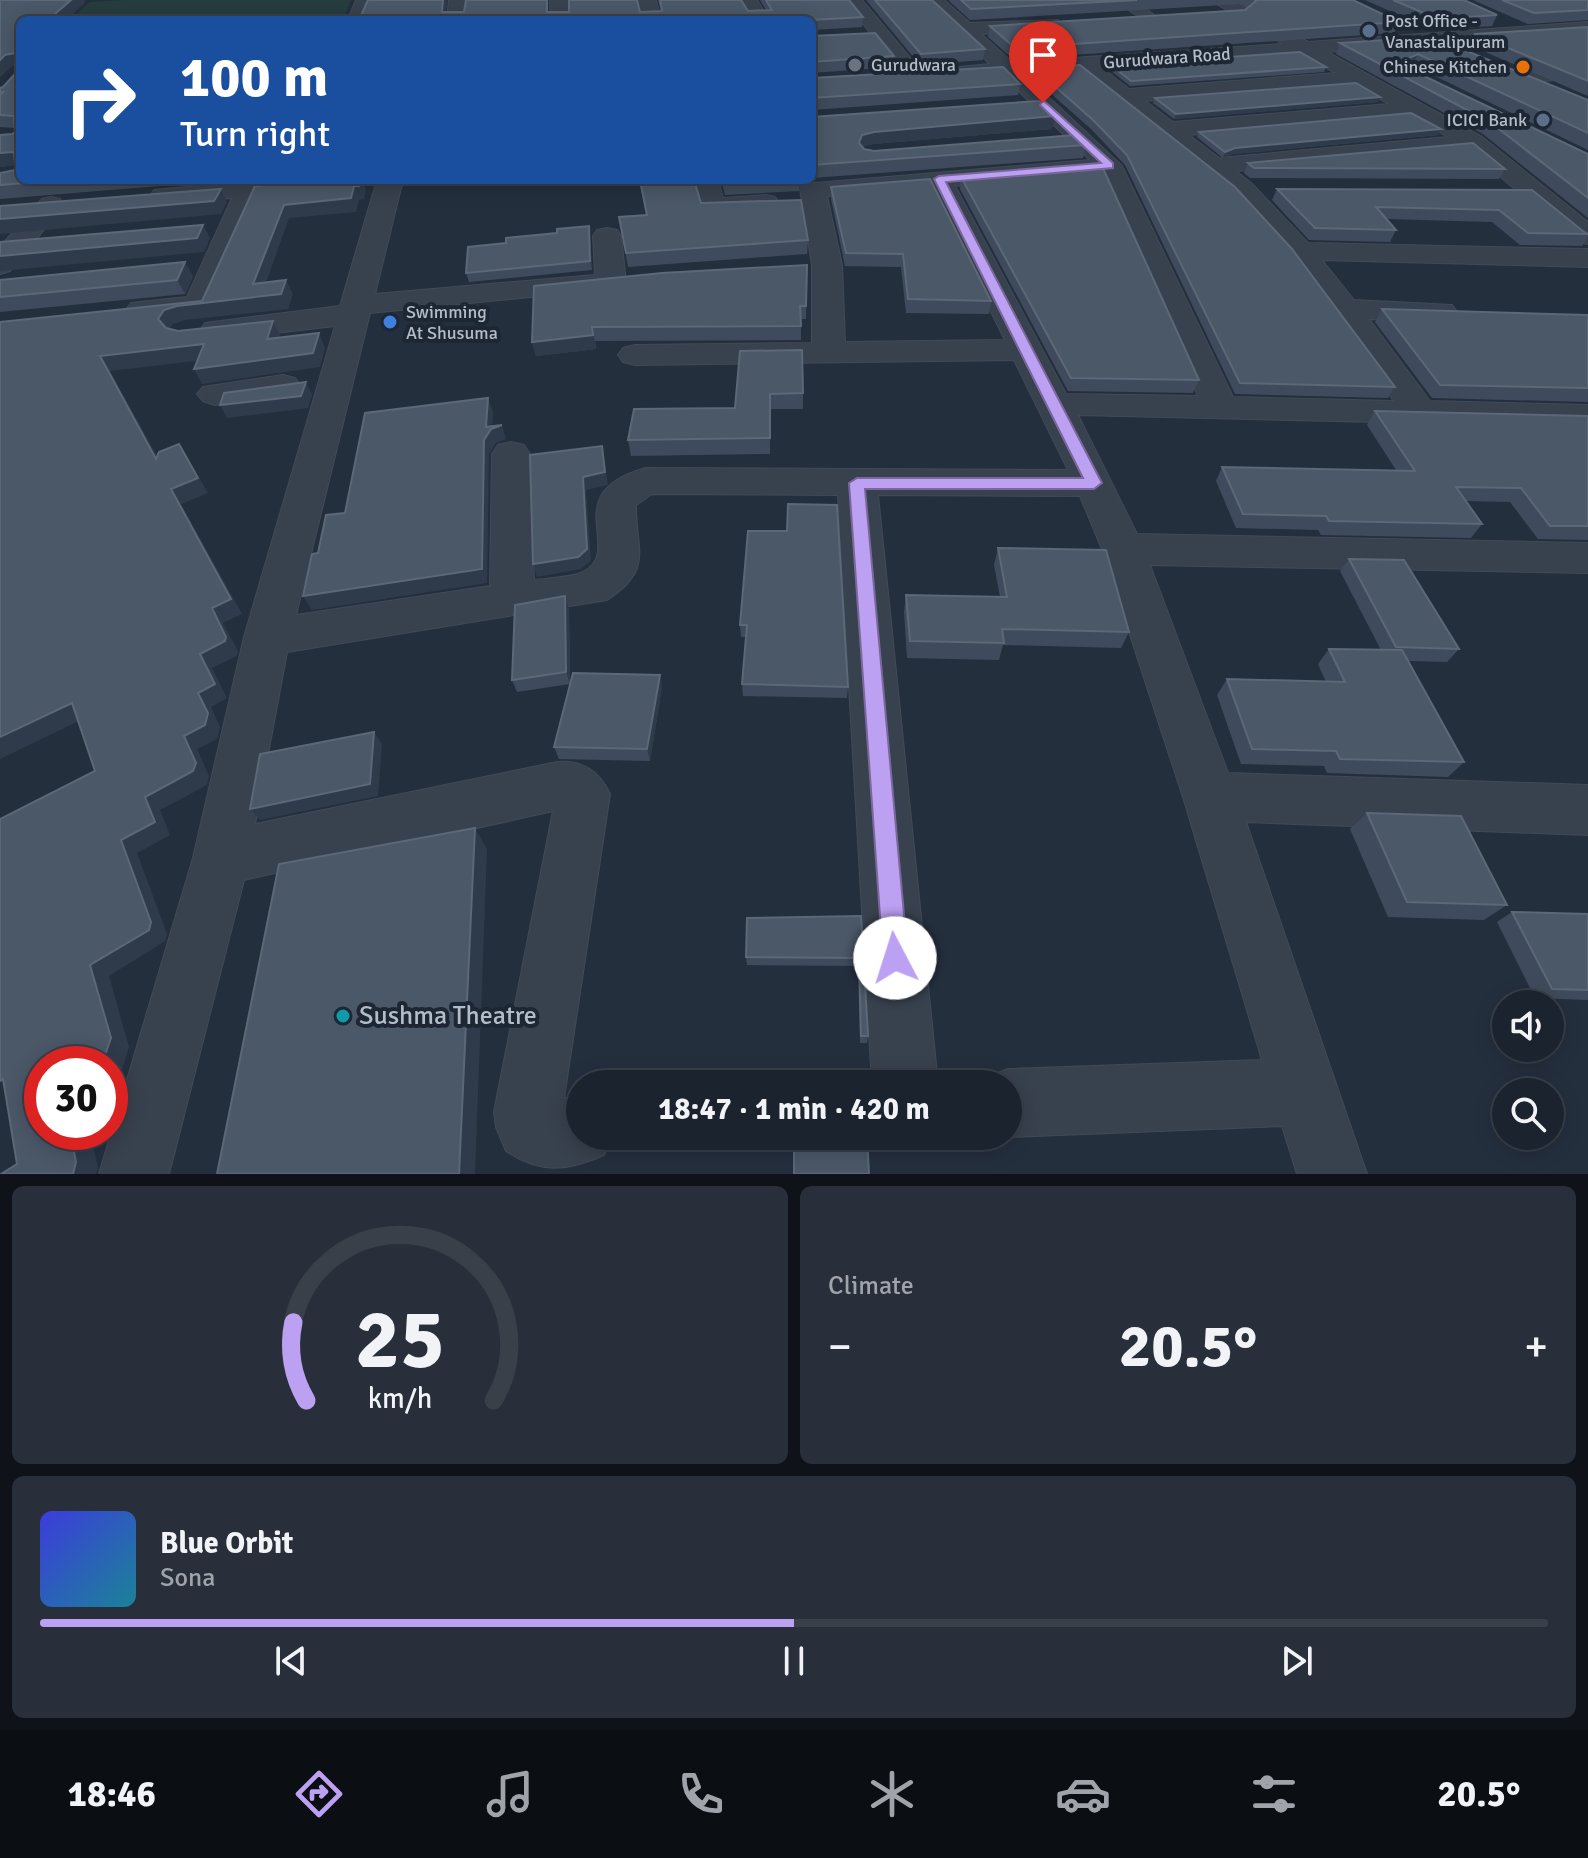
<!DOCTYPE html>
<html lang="en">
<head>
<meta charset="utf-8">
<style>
	body { margin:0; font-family:Signika,sans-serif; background:#282f3a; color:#f1f3f6; height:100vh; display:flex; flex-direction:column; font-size:30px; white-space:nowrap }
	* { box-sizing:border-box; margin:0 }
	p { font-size:26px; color:#a0a4aa }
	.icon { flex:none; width:44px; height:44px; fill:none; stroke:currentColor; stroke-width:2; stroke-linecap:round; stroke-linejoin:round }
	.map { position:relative; height:1174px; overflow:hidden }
	.drawer { display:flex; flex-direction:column; gap:12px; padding:12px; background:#0f1319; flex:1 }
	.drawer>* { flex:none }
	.guide { position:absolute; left:16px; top:16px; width:800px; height:168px; border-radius:12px; box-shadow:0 4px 20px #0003,0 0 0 2px #39404a; background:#1a4fa0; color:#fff; overflow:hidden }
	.buttons { position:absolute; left:1492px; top:990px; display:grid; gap:16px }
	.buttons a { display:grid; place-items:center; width:72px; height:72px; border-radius:50%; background:#1b232e; box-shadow:0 4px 20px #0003,0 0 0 2px #39404a; font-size:40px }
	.speed { position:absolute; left:24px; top:1046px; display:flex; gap:16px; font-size:40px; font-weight:700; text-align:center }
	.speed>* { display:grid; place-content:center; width:104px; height:104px; border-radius:50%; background:#1b232e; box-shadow:0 4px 20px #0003,0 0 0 2px #39404a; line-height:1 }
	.speed .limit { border:12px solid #d22; background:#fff; color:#111 }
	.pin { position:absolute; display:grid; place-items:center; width:68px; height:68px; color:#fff; margin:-82px -34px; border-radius:50% 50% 50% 0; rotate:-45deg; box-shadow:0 0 8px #0007 }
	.pin .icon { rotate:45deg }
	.me { position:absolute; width:88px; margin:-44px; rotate:355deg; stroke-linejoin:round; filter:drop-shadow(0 0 6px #0008) }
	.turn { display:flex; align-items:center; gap:28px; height:168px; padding:0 32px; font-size:36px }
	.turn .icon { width:104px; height:104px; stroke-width:2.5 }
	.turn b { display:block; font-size:56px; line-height:68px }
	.big { font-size:60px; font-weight:700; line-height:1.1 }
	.drawer .widget { flex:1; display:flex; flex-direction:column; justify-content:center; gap:12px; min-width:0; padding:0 28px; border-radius:12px; background:#282f3a }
	.drawer .dial { align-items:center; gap:0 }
	.dial svg { height:208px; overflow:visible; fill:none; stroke:#39404a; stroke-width:7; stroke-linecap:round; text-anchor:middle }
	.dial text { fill:#f1f3f6; stroke:none }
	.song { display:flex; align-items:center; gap:24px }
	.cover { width:96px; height:96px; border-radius:12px; background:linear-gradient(135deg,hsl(240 70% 55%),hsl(190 70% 35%)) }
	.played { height:8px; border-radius:4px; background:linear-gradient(90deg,#bca0f2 50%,#39404a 50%) }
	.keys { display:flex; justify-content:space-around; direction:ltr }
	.heat { display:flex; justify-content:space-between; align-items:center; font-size:44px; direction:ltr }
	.drawer .tiles { flex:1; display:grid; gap:12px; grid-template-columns:1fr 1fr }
	.widget:last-child { grid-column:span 2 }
	.trip { position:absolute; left:566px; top:1070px; width:456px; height:80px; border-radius:40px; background:#1b232e; box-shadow:0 4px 20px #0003,0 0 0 2px #39404a; font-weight:700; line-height:80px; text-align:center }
	.tab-bar { display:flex; height:128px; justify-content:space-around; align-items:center; background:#0b0e12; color:#a0a4aa }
	.tab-bar .icon { width:56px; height:56px }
	.tab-bar .selected { color:#bca0f2 }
	.tab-bar b { font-size:36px; color:#f1f3f6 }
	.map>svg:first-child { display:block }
</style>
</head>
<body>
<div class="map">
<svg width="1588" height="1174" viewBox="0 0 1588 1174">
	<rect width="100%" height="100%" fill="#242f3e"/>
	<polygon fill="#263c3f" points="125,0 351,0 343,20 70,20 90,2"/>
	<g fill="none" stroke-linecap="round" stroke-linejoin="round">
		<g stroke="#414a57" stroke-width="2">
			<g id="minor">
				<polygon points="356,0 374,0 366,20 348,20"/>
				<polygon points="449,0 467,0 465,20 447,20"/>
				<polygon points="550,0 568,0 569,20 551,20"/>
				<polygon points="638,0 656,0 661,20 643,20"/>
				<polygon points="739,0 757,0 769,20 751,20"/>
				<polygon points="844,0 862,0 921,71 924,75 921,79 907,79"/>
				<path d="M925 0H944L970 23 1058 20 1060 24 1051 30 981 34 1012 62 1283 44 1210 0H1232L1308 42 1588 22V34L1327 52 1482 137 1588 222V244L1578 242 1469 150 1236 171 1252 184 1308 243 1588 249V267L1322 260 1354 300 1452 305 1457 312 1452 319 1441 321 1369 319 1430 401 1588 405V427L1078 415 1137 534 1588 543V573L1150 565 1228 773 1588 785V835L1246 822 1367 1174H1297L1282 1126 1008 1137V1084H982L984 1079 1008 1069 1262 1060 1183 797 1102 549 1080 496 878 495 938 1084H872L838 495 652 494 636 505C635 550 655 568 607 600L287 652 255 824 557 762C583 760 599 771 610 794L564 1098 580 1097V1136H612L604 1155C567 1171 540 1174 506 1151L496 1127 494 1112 553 811 244 880 169 1174H99L193 858 244 637 335 326 216 340 205 337 200 330 205 323 340 306 377 180H403L375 294 595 275 593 236 597 230 607 228 617 230 621 236 626 282 622 288 370 313 296 615 490 586 492 454 498 445 511 442 524 445 530 454 534 580C549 578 570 578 583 572 626 550 555 493 646 468L1068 470 1014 360 635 365 623 362 618 355 623 348 635 345 812 343V265L800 189 804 184 1090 160 1002 75 939 77 936 73 939 69 990 64ZM1301 54 1336 73 1129 89 1102 68ZM1079 70 1234 194 1290 257 1394 401 1233 397 1122 166 1024 74ZM1355 85 1389 104 1173 122 1145 101ZM1409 115 1448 137 1219 158 1189 135ZM1101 174 1198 396 1066 394 955 186ZM930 188 1005 340 845 342 842 265 827 196Z"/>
				<polygon points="1113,0 1134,0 1158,18 1149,23"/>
				<polygon points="1588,65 1588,77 1522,83 1512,77 1522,71"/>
				<polygon points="267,180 324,180 327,184 323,189 259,196 210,312 142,319 131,317 126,310 131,303 187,297 232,198 163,204 154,202 150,196 154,190"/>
				<path d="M692 180H718L723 198 766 195 775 197 779 203 775 209C754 214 724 218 703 213Z"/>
				<polygon points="51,197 60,199 64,205 10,271 0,274 0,247 42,199"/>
				<polygon points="283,375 295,378 300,385 295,392 215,405 203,401 197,394 203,387"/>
			</g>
		</g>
		<use href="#minor" fill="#38414e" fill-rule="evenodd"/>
	</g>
	<g fill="#3f4b5c">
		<polygon points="0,0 85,2 66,20 20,20 20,180 233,180 0,199 0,185 18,170 16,165 0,167 0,135 12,134 15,132 15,128 0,127 0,88 3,87 15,74 15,66 12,66 0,77"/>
		<polygon points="368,0 447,0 446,12 464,12 466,0 548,0 548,12 640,12 661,11 658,0 741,0 748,11 766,10 760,0 849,0 863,17 862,27 812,30 812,20 359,20"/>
		<polygon points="866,0 932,0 985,49 983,60 920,65"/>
		<polygon points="948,0 1353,0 1399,22 1394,33 1013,59 988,37 990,26 1245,10 1247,8 1241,4 970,20"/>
		<polygon points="1365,0 1464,0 1497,15 1492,26 1433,30"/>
		<polygon points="1473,0 1588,0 1588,20 1528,24"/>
		<polygon points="1588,27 1588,96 1469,45 1474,34"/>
		<polygon points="812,36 894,56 893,67 812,73"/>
		<polygon points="1432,37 1588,100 1588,150 1412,65 1407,68 1588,154 1588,218 1483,134 1336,54 1340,43"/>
		<polygon points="1111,65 1326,67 1324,72 1130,86 1110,70"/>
		<polygon points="1033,67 1395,387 1388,398 1235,394 1125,165 1091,129 1031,76"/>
		<polygon points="812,78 1020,84 1018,95 812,110"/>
		<polygon points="1380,97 1378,102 1174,119 1153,103 1155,98"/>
		<polygon points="812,117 1052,129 873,144 862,147 864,149 874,151 1086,145 1083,158 812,178"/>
		<polygon points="1199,132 1438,135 1233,154 1223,158 1197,137"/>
		<polygon points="1248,163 1505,169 1499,179 1250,178 1244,173"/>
		<polygon points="961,177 1199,380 1193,393 1068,391 960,189"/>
		<polygon points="639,180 693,180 701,203 808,240 807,254 628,267 619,217 646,215"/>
		<polygon points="721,180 807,180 803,181 799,191 725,195"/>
		<polygon points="831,187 991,301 989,314 906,313 901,267 845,266 831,199"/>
		<polygon points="1277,189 1532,190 1584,232 1588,233 1588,237 1582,246 1520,245 1492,222 1387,219 1396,230 1390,242 1309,240 1272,200"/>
		<polygon points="589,226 592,270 469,282 466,273 506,243"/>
		<polygon points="807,265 806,319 801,319 801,340 595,341 596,349 536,356 532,342"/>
		<polygon points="193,276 185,294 0,312 0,280"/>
		<polygon points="1382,309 1588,315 1588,402 1432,398 1375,322"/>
		<polygon points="740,351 803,393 803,409 770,409 770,454 631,456 628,440 735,408"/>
		<polygon points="1375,411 1588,416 1588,540 1538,539 1510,502 1466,501 1482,524 1471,538 1321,535 1318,530 1236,528 1216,481 1222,467 1396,470 1367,425"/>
		<polygon points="748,531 848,687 847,698 743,696 742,684 746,637 741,637 740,625"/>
		<polygon points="998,548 1129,632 1121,648 1003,645 999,660 907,658 904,612 906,595 1000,597 994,565"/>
		<polygon points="1349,559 1459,649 1447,662 1408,661 1464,762 1448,777 1327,773 1324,766 1241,764 1217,695 1227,679 1326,682 1318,664 1329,649 1381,650 1340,571"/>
		<polygon points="569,609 570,683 662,687 650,761 559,759 554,747 570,684 517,692 512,680"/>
		<polygon points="1367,813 1507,905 1484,920 1388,917 1350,829"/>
		<polygon points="1512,912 1588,914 1588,1000 1535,998 1497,922"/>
		<polygon points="861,916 868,1036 867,1043 860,1043 858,966 747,965 746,957"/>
	</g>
	<g fill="#2f3b4b">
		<polygon points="71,0 84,0 85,2 66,20 48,20"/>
		<polygon points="443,0 447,0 445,20 442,12"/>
		<polygon points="15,53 20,65 12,66 0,77 0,60 5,55"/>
		<polygon points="1418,54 1412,65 1399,71 1405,60"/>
		<polygon points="1380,97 1378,102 1174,119 1176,114"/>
		<polygon points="1055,116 1052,129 873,144 861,147 859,143 862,135 874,132"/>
		<polygon points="1441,129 1438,135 1233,154 1223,158 1225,152 1235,148"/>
		<polygon points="14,152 16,165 0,167 0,153"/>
		<polygon points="361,180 363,180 366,190 364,199 359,200 356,212 289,218 261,297 286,280 293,294 288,309 185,320 173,324 167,333 158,319 164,310 177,306 260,297 253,284 284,205 354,186"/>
		<polygon points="799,180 807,180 803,181 799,191"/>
		<polygon points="221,189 227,202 221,214 0,234 0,219"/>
		<polygon points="203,225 210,238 204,252 0,271 0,256"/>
		<polygon points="589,226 590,235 592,270 590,261"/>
		<polygon points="185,262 193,276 185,294 177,280"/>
		<polygon points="273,321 280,335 274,354 267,339"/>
		<polygon points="592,327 596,349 536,356 532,342"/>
		<polygon points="319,333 325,348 320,367 202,384 194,369"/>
		<polygon points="204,344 212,359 110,371 167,474 156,459 100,356"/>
		<polygon points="306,382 312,395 308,408 227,418 220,405"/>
		<polygon points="488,398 493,412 492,429 502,425 506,439 496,443 489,454 487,583 312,610 303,596 484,440"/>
		<polygon points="179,444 208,493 181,504 242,614 223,623 238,651 237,656 212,668 227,698 211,707 220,727 217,739 197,749 209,776 207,785 160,810 170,835 137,853 167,934 165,941 109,976 129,1047 110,1109 110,1064 102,1064 90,965 121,840 145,797 184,736 198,693 200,654 212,608 171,489"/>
		<polygon points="602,446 608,485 586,490 591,561 581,569 537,577 533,564"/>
		<polygon points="565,596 569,609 570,684 566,672"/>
		<polygon points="660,675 662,687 650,761 647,749"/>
		<polygon points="72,703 87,717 0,759 0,737"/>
		<polygon points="374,732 382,744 378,796 260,820 250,809"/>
		<polygon points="475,828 487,849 475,1174 459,1174"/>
		<polygon points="70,1132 92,1132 90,1133 98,1168 96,1174 73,1174"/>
	</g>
	<g fill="#4b5868" stroke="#5c6777" stroke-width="2">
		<polygon points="0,0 71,0 48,20 20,20 20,44 17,47 20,47 20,165 15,164 14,152 0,153 0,135 12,134 15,132 14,116 0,115 0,95 3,92 0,92 0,88 3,87 15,74 15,53 5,55 0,60"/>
		<polygon points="368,0 443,0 442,12 464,12 466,0 547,0 547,12 569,12 569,0 637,0 640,12 662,11 660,0 741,0 748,11 772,10 766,0 849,0 863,17 811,20 359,20"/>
		<polygon points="875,0 932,0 985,49 921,54"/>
		<polygon points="961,0 1137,0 971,9"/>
		<polygon points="1255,0 1353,0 1399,22 1015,48 990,26 1245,10 1256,1"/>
		<polygon points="1393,0 1464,0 1497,15 1438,19"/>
		<polygon points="1502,0 1588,0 1588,10 1534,13"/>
		<polygon points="1588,27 1588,81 1474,34"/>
		<polygon points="875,33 894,56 812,62 812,36"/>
		<polygon points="1432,37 1588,100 1588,133 1418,54 1405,60 1407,68 1588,154 1588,198 1490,122 1340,43"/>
		<polygon points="1300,52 1326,67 1131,81 1111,65"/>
		<polygon points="1080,65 1235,187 1292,249 1395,387 1240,383 1127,155 1093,120 1033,67"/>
		<polygon points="1003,67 1020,84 812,98 812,78"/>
		<polygon points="1356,83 1380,97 1176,114 1155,98"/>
		<polygon points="1039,101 1055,116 874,132 862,135 859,143 864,149 874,151 1075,135 1086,145 812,165 812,117"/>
		<polygon points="1411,113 1441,129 1235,148 1225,152 1199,132"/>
		<polygon points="1473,143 1505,169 1254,168 1248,163"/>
		<polygon points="1102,166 1199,380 1071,378 961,177"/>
		<polygon points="20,169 20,180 62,180 0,185 0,173"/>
		<polygon points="930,179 991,301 908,299 903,254 846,253 831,187"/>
		<polygon points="323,180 361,180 359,186 354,186 351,198 284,205 253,284 286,280 281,294 177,306 164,310 158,319 166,328 178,331 273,321 267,339 319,333 313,353 194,369 204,344 100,356 156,459 159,452 179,444 198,478 171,489 231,599 212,608 226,637 225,641 200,654 215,684 198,693 208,713 205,725 184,736 196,763 193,771 145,797 155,822 121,840 151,922 149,930 90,965 111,1038 102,1064 42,1064 42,1132 70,1132 76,1162 73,1174 1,1174 17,1164 3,1079 0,1081 0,819 95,771 72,703 0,737 0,322 202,301 255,186"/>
		<polygon points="640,180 694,180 701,203 801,200 808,240 626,253 619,217 647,215"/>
		<polygon points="724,180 759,180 724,182"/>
		<polygon points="221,189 214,201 0,219 0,206"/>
		<polygon points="1277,189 1532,190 1584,232 1588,234 1528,233 1499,210 1376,207 1396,230 1315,228"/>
		<polygon points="203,225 197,238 0,256 0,242"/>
		<polygon points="589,226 590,261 466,273 468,247 506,243 506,238 557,233 557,229"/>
		<polygon points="185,262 177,280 0,297 0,280"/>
		<polygon points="807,265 806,306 800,306 801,326 592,327 593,335 532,342 534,286 662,273"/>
		<polygon points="1382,309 1588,315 1588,388 1440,385"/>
		<polygon points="802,350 803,393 770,394 770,438 628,440 634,409 735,408 740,351"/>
		<polygon points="306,382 301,396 220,405 224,393"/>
		<polygon points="488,398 486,427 502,425 491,429 484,440 482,569 303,596 312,554 318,553 326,515 345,513 365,413"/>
		<polygon points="1375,411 1588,416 1588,526 1550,526 1521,488 1456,487 1482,524 1329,521 1326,516 1243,514 1222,467 1415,471"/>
		<polygon points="602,446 605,472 583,477 587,549 578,557 533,564 530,455"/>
		<polygon points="788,504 837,505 848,687 742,684 747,625 740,625 748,531 787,531"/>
		<polygon points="998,548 1106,550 1129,632 1002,629 1004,643 910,641 906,595 1007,597"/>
		<polygon points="1349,559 1404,560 1459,649 1396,647"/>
		<polygon points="565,596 566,672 512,680 515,605"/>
		<polygon points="1329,649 1402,650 1464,762 1340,759 1336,751 1252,749 1227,679 1345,682"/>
		<polygon points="573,673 660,675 647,749 554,747"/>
		<polygon points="374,732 370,784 250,809 260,754"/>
		<polygon points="1367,813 1461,816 1507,905 1407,902"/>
		<polygon points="475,828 459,1174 217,1174 279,864"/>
		<polygon points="1512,912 1588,914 1588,990 1552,989"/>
		<polygon points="861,916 868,1036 861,1036 859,958 746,957 747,918"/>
		<polygon points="794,1136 867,1136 869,1174 794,1174"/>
	</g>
	<polygon fill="#bca0f2" stroke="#7a689d" stroke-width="2" points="1043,100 1113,163 1113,168 946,182 1102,483 1094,489 865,489 908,958 904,966 895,970 886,966 883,958 849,483 857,478 1083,478 934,179 939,176 1101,163 1040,105"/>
	<g fill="#5c6f8a" stroke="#1d2633" stroke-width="3">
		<circle cx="1369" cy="31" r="8"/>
		<circle cx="1543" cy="120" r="8"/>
	</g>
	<circle fill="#6b7280" stroke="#1d2633" stroke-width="3" cx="855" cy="65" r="8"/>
	<circle fill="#e8710a" stroke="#1d2633" stroke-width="3" cx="1523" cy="67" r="8"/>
	<circle fill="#3f7fe0" stroke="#1d2633" stroke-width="3" cx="390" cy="322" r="8"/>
	<circle fill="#0f9aa8" stroke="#1d2633" stroke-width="3" cx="343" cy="1016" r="8"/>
	<g text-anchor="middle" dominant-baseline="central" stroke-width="8" stroke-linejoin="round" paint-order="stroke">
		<g font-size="18" fill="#b4bcc9" stroke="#1d2633" text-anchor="start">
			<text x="1385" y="21">Post Office -<tspan x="1385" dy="21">Vanastalipuram</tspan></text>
			<text x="871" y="65">Gurudwara</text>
			<text x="1507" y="67" text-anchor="end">Chinese Kitchen</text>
			<text x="1527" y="120" text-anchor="end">ICICI Bank</text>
			<text x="406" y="312">Swimming<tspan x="406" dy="21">At Shusuma</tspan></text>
		</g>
		<g font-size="18" fill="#b4bcc9" stroke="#1d2633">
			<text transform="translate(1167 58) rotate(-4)">Gurudwara Road</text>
		</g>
		<g font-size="26" fill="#b4bcc9" stroke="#1d2633" text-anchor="start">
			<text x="359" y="1016">Sushma Theatre</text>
		</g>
	</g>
</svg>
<div class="buttons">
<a><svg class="icon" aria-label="sound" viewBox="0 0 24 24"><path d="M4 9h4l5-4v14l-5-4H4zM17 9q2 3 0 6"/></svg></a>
<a><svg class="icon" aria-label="search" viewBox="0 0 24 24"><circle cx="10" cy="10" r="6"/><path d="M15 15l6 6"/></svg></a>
</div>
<div class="speed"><div class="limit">30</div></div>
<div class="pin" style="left:1043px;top:103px;background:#d93025"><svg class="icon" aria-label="arrive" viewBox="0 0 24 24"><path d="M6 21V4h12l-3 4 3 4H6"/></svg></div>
<svg class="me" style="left:895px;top:958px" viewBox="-20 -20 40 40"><circle r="19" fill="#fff"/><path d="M0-13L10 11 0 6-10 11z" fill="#bca0f2"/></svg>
<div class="trip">18:47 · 1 min · 420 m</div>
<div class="guide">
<div class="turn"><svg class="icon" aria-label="right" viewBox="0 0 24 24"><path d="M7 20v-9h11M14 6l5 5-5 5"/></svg><div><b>100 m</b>Turn right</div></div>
</div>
</div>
<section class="drawer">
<div class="tiles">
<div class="widget dial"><svg viewBox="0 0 100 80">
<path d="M14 69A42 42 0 1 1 86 69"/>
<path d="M14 69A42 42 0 0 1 9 39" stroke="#bca0f2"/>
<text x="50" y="56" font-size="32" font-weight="700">25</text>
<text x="50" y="72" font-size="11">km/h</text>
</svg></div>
<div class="widget"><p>Climate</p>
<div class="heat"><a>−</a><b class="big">20.5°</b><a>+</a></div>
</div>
<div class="widget">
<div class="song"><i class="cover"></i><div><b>Blue Orbit</b><p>Sona</p></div></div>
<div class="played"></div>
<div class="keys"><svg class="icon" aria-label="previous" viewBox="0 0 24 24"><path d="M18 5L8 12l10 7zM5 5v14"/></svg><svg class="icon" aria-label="pause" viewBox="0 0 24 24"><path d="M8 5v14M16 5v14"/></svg><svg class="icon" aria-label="next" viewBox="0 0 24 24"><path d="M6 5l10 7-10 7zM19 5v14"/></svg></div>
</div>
</div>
</section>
<nav class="tab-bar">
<b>18:46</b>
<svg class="icon selected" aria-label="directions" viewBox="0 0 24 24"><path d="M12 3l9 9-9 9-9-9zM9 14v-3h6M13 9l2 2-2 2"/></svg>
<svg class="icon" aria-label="music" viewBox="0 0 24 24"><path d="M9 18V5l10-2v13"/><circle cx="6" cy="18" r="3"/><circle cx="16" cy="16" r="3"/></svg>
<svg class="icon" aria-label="phone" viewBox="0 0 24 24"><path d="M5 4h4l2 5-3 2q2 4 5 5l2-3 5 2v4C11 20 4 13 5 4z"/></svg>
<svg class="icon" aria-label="climate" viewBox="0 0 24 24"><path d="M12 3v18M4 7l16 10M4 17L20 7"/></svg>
<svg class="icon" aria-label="car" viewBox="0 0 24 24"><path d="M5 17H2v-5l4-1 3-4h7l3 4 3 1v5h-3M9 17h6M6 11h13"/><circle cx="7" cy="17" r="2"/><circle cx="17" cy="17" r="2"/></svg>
<svg class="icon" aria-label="filters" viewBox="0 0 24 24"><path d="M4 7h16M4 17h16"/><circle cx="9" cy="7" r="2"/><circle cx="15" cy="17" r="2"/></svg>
<b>20.5°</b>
</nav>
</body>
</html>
